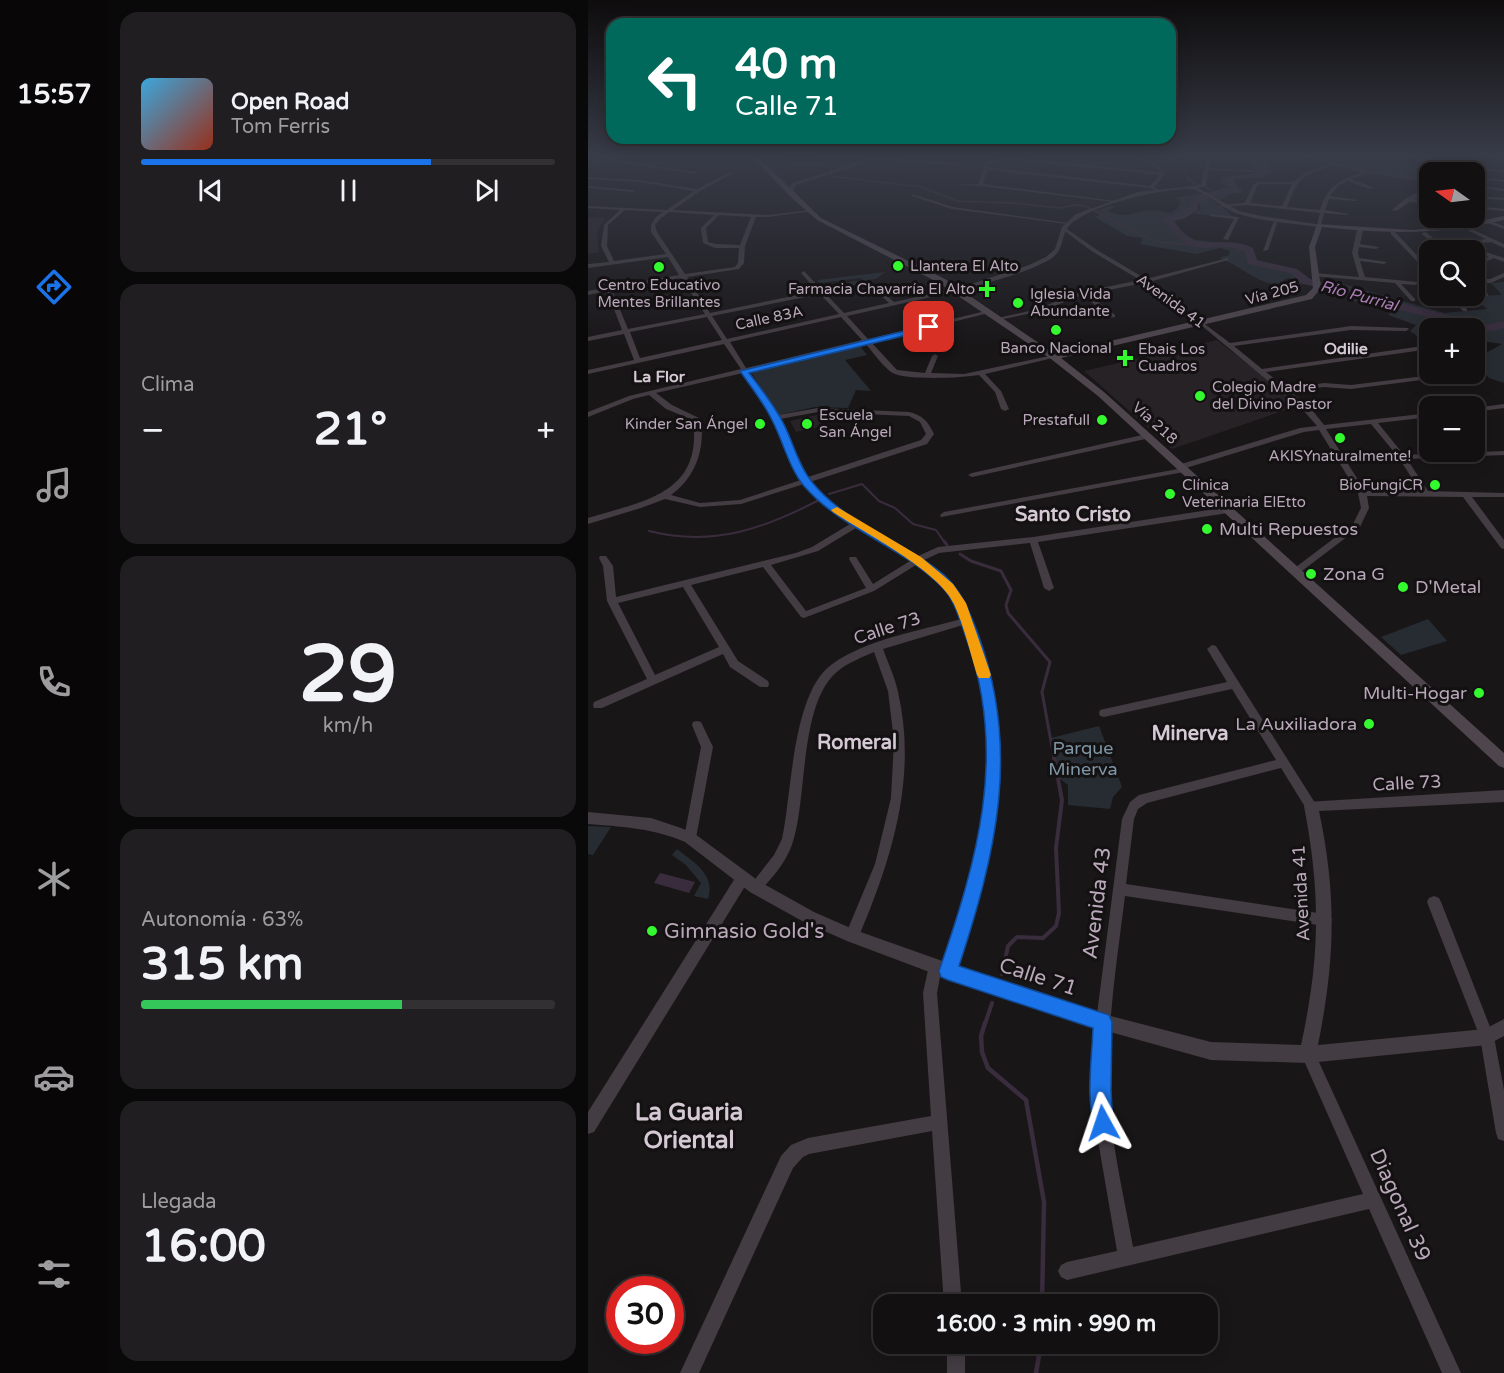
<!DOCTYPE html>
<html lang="es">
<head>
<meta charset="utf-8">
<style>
	body { margin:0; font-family:"Varela Round",sans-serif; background:#201e20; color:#f1f3f6; height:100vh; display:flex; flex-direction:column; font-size:22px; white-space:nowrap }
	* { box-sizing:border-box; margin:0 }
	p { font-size:20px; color:#9d9d9f }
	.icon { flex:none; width:33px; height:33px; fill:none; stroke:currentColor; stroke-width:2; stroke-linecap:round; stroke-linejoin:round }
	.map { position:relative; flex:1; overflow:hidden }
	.panel { display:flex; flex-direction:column; gap:12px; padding:12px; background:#0a090a; width:480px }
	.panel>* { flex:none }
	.guide { position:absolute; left:18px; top:18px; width:570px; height:126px; border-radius:18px; box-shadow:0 3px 15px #0003,0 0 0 2px #323032; background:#00695c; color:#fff; overflow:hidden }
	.needle { width:39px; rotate:284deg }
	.buttons { position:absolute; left:831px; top:162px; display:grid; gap:12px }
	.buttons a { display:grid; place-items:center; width:66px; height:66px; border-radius:12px; background:#131012; box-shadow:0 3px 15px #0003,0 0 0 2px #323032; font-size:30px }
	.speed { position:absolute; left:18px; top:1276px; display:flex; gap:12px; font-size:30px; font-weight:700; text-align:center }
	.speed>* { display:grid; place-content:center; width:78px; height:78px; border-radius:50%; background:#131012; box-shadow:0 3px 15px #0003,0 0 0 2px #323032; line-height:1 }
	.speed .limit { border:9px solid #d22; background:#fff; color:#111 }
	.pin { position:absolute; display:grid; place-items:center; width:51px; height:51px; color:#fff; margin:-26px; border-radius:12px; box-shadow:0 3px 9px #0006 }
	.me { position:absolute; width:66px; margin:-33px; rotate:355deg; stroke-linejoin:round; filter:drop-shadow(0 0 4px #0008) }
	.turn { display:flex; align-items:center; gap:21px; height:126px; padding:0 30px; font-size:27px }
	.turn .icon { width:78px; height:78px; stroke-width:2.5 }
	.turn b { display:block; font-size:42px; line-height:51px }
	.big { font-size:45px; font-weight:800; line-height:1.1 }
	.panel .widget { flex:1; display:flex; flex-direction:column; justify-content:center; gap:9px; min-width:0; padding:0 21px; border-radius:18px; background:#201e20 }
	.panel .dial { align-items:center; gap:0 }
	.dial b { font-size:78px; line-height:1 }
	.song { display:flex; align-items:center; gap:18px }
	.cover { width:72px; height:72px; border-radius:9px; background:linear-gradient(135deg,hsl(200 70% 55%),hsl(10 70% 35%)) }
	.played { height:6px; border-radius:3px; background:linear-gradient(90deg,#1a73e8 70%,#323032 70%) }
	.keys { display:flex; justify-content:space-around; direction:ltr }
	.heat { display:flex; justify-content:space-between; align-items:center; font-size:33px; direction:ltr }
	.charge { height:9px; border-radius:4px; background:linear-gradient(90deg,#34c759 63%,#323032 0) }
	.trip { position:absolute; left:285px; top:1294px; width:345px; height:60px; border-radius:18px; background:#131012; box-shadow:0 3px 15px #0003,0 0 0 2px #323032; font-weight:800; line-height:60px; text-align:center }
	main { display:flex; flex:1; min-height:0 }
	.tab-bar { display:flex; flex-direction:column; width:108px; justify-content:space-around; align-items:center; background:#080607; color:#9d9d9f }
	.tab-bar .icon { width:42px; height:42px }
	.tab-bar .selected { color:#1a73e8 }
	.tab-bar b { font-size:27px; color:#f1f3f6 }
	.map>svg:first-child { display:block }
</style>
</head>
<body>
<main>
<nav class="tab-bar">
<b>15:57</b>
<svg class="icon selected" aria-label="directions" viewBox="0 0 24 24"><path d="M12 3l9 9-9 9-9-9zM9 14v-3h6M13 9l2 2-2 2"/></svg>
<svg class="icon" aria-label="music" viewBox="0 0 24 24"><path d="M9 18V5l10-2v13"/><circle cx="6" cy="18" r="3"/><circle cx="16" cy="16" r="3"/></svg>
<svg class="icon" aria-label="phone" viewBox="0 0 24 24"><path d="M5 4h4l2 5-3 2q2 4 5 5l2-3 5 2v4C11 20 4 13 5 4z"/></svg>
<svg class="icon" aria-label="climate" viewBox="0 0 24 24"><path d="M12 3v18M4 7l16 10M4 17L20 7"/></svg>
<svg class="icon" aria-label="car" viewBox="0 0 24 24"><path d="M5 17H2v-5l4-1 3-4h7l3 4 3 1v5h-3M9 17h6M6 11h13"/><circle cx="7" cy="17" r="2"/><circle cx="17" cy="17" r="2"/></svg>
<svg class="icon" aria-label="filters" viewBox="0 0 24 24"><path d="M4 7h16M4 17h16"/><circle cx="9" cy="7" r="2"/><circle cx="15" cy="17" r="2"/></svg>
</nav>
<section class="panel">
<div class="widget">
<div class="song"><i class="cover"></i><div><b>Open Road</b><p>Tom Ferris</p></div></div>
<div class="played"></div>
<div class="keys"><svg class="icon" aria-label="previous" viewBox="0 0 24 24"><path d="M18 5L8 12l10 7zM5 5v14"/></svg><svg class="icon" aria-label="pause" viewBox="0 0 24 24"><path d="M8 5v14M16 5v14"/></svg><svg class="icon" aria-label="next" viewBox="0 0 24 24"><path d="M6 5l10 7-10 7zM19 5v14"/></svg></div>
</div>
<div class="widget"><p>Clima</p>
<div class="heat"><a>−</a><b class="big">21°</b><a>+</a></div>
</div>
<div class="widget dial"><b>29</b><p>km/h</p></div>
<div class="widget"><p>Autonomía · 63%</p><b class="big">315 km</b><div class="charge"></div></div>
<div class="widget"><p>Llegada</p><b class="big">16:00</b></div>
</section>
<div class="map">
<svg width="916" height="1373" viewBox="0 0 916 1373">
	<rect width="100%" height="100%" fill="#191618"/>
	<g fill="#262225">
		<polygon points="226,157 235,164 185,169 177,160"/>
		<polygon points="0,217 17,218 9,232 11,252 0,254"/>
		<polygon points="629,340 712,405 584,449 496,371"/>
		<polygon points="232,414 235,426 208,432 202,421"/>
	</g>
	<g fill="#262c31">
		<path d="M645 154H668L682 163 681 165 687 173 641 180 640 183 656 190 653 193H640L639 197 633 200 625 196 619 197 637 209 645 217 605 214 613 209 610 200 617 197 609 200V207L584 220 598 239 648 244 667 261 708 273 714 277V285L701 278 695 280 699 284C673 289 655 266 631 258L641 255 642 251 632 248 608 254 552 244 555 238 539 236 507 217 512 215 507 211 523 206 527 207 519 211C542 220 544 211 563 210 569 210 577 212 583 213L590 208 593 202 587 198C592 196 622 192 629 192L632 187 640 188 633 183V177L669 174V169L662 161Z"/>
		<path d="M741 154H792L810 157 804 160 808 163 848 167 847 172H842L841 180 788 173 756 165 760 163C748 160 737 160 725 157Z"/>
		<polygon points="297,272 288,279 279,280 282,282 274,284 273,287 269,288 267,285 260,286 256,283 274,280 273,278 232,283 229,280"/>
		<polygon points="738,279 856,313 899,309 884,296 914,295 903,283 916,282 916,383 901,378 887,359 914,344 887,340 886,328 842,328 841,339 835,340 822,331 828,325 800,315 804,310 762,300 747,291 735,288"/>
		<polygon points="272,346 279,355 257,360 283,391 268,390 260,408 227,407 190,415 164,374 167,371"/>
		<polygon points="840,619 859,641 813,655 793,637"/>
		<polygon points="511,726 534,787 525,797 522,809 480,805 480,785 472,779 463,738"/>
		<polygon points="0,826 23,827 5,855 0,854"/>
		<path d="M89 849C106 862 128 875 120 899L106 896 113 883 98 865 84 855Z"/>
	</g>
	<polygon fill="#392c3d" points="72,873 107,882 101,893 66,883"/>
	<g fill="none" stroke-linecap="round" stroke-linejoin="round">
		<g stroke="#392c3d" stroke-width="1.5">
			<polyline points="228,154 241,158 244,165 243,176 333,187 369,201 425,203 472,208 486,205 497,206 544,231 571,242 604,245"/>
			<polyline points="570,154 597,165 599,179 611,185"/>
			<polyline points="617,187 629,193"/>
		</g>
		<g stroke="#392c3d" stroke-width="2">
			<polyline points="241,494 274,484 291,501 307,508 325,524 348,530 357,543"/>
			<path d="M61 531C125 547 176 529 233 499"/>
		</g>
		<g stroke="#392c3d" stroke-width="3">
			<polyline points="356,541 359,545"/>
			<polyline points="372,554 383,561 413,571 423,590 418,605 420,613 462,662 454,692 465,753"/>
		</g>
		<g stroke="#392c3d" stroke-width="4">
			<polyline points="414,974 420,946 429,937 455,938 468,926 471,913 468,848 474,800 465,752"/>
			<polyline points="397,1024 404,1003"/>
		</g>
		<g stroke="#392c3d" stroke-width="4.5">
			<polyline points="397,1023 393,1036 394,1052 400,1068 438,1100 456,1202 454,1305"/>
			<polyline points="448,1373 453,1344"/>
		</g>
		<path fill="#392c3d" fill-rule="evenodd" d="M657 154H666L684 168 676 177 648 179 646 181 652 189 651 191C637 198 621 193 610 204V210L597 218 586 221C612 259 631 232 665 248L669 260 709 269 722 279 893 324H903L916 321V328L904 331 893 330 764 298 743 290 715 284 702 273 660 264 657 252C621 234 610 270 575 219L602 207V202L612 194 643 188 637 181C648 170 665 179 676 168Z"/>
		<g fill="#433c42" fill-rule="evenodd">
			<polygon points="43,154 50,154 0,165 0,163"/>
			<path d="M517 154C537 153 566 154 577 174L566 187 571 190 569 191 562 188 399 170 395 184 528 201 526 202 392 186 364 185 390 184 398 162 416 157 572 172C560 154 534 160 517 154ZM416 159 572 175 562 186 400 167 401 164Z"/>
			<path d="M706 154H712L788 173 842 180V182L779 173 763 179 786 188 782 189 760 181 750 186 742 196 770 200 768 201 741 199 737 210 761 214 759 215 736 213 733 225 731 226 729 225 732 213 659 205 632 207 634 205 657 203 665 185 669 182H705L718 172 743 164 720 158 694 164 692 163 715 157ZM748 165 774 172C751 181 740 185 732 210L699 207C711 174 717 175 748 165ZM672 184H704L694 206 662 203 669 186Z"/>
			<polygon points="817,154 858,161 862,154 866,154 862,161 916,171 916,173 860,164 855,172 851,172 856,163 818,156"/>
			<polygon points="875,154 916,158 916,160 877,155"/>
			<polygon points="279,157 369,163 371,164 369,165 280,159 276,163 208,185 203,194 199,193 204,183 274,161"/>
			<polygon points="31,161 109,172 111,173 109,174 30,163"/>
			<polygon points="618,168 665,170 667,171 665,172 616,170"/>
			<path d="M142 172 146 173 112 191 85 210 180 215 223 210 225 211 180 217H168L157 246 156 263 151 269 99 277 122 313 229 291 213 273 216 271 256 313 301 303 288 291 291 289 306 302 368 288 370 289V291L259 316 280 339 402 310 405 312 283 342 309 370 337 373 344 356 347 354 350 356 343 373 376 374 466 355 469 357 397 374 413 391 421 409 417 411 413 409 407 392 391 375C375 378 321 380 307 374 298 371 284 351 277 343L161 371 190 415 230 408 321 412C334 415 340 421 346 434L339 444 222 482C251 514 291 535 328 557L350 547 445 537 640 507 644 510 640 513 450 542 466 588 461 591 456 588 442 543 351 553 334 561C371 583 377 603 391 640 421 721 414 810 393 893 386 919 376 945 367 971L365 976 360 978 355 976 353 971C362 945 373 919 380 892 399 818 407 740 389 665 386 651 380 638 375 625L295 649C300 663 307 677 310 692 330 779 303 861 269 941L264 942 259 941 257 936 287 864 303 798 306 741 300 691 286 652C274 657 260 663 250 671 212 701 219 793 206 838 201 859 186 876 172 891L167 893 162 891 161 887 186 855 194 839C204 793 204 694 243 665 278 639 332 631 373 619 364 593 352 580 328 565L286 591 216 618 213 617 175 567 103 585 150 661 180 681 181 684 180 687H172L142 667 135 654 14 708H6L5 705 6 702 59 679 19 601 15 566 11 558 12 556H18L25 566 28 597 208 553 224 547 262 524 230 501 216 484 153 504 112 507 77 499 53 508 0 524V518C54 501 115 495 105 420L78 409 61 395 45 399 0 417V412L41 396 153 369 136 344 0 374V370L46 360 36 334 0 341V337L34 330 19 291 0 295V291L91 275 80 257 0 268V264L21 262 13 246 16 225 32 210 0 208V206L79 210 106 191 51 182 0 179V177L51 180 109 189ZM37 210 75 212 68 217 63 225V232L78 254 26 261 19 246 20 225ZM81 212 126 215 113 228 115 243 127 248H151L150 263 147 267 97 274 69 232 67 225 72 219ZM131 215 163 217 152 245 128 244 120 242 118 228ZM93 278 117 314 40 329 24 290ZM232 294 251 314 139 339 124 316ZM119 317 134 340 52 358 42 332ZM253 317 274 340 158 368 142 342ZM155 373 184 418 213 480 152 500 112 503 83 495C108 477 117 449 113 419L84 405 68 393ZM230 412 321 416 332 422 338 434 333 440 220 477 192 419ZM268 528 322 561 285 584 268 557H262L261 559 278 588 218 611 183 565 230 551ZM95 587 131 647 67 675 30 603Z"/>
			<polygon points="886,176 916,180 916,182 886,178"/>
			<polygon points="886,185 916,189 916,191 886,187"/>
			<polygon points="0,186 45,190 47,191 45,192 0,188"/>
			<polygon points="842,186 842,189 826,199 842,202 842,204 822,202 808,211 804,210 817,199"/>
			<polygon points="324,194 365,207 481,223 479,224 364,209 324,196"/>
			<polygon points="886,196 916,198 916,200 886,198"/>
			<polygon points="886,206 916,209 916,211 886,208"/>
			<polygon points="620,214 651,217 640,240 635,239 646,219 622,216"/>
			<polygon points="902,221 916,226 916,229 900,223"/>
			<polygon points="687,222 689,223 680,250 675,251 685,223"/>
			<path d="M476 227 509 250 558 279 640 258V260L561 282 642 343 763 326 820 328 821 329 818 331 763 330 646 346 674 369 842 345V349L678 372 699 389 736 383 763 385 853 374H868L865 376 763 389 736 387 703 392 721 406 736 425 842 413V417L790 423 816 455 916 451V455L819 459 840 491 916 493V497H884L916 540V549L913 548 875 497 779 496 781 508 772 527 710 574H704L702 572 704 570 765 524 773 508 770 493 731 430 716 432 598 468 600 470 596 472 353 517 352 515 356 512 590 469V465L712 428 729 426 715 410 613 325 556 283 500 294 527 315V317L518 318V316L520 315 494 295 454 311 410 320V318L450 309 485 294 552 280 505 252 474 229ZM783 424 811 458 832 491H777L738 429Z"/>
			<polygon points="879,227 916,244 916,248 903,242 884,244 895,251 916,258 916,262 906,258 886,267 886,263 901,257 891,253 878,245 856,248 857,250 852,250 833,233 838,232 853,245 898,239 877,229"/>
			<polygon points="772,228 775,230 772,244 791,247 788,249 771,247 770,253 771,258 799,262 796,264 772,261 777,277 829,282 830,283 827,285 813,284 827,299 827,301 823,301 807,283 725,276 725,274 727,273 771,277 764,253 769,230"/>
			<polygon points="803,232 807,232 842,269 842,275 803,234"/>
			<polygon points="916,273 916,277 903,283 889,283 900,294 900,296 896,296 886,287 886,279 902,279"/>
			<polygon points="860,296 866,296 879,309 879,311 875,311"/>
			<polygon points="916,404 916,408 886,412 886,408"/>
			<polygon points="559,434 562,434 562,438 384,477 380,475 384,473"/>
			<path d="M624 645 628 646 729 806 727 810 723 811 719 810 693 768 559 803 550 809 546 819 538 884 737 914 742 916 744 920 742 924 737 926 537 896C529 961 518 1027 521 1093 523 1144 536 1196 545 1247L775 1194 713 1054 715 1049 720 1047 725 1049 873 1373H854L781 1209 479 1280 473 1277 470 1271 473 1265 479 1262 529 1251 507 1123 505 1091 508 1022 534 819 542 802 551 795 688 760 644 689 516 717 512 716 511 713 512 710 516 709 639 682 619 649Z"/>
			<polygon points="109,721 113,722 125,747 108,838 106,842 102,843 98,842 96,838 113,747 104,725 105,722"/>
			<polygon points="154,873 159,875 160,879 159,883 6,1132 0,1134 0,1112 149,875"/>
			<polygon points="846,896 851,898 853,902 906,1037 916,1090 916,1141 910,1139 908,1133 892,1037 839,902 841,898"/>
			<polygon points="347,959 352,961 354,966 349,993 374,1305 356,1305 344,1131 221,1154 215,1157 205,1168 111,1373 92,1373 193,1156 203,1145 220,1138 343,1116 335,993 342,961"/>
			<rect x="359" y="1344" width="18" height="29"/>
		</g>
		<g fill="#433c42" fill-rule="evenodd">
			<path d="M619 154H623L618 186 610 188 651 211 673 216 734 225 731 227C704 223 676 222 650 214 635 209 615 189 601 189 572 189 501 205 481 226 471 238 478 250 461 260 434 275 400 282 370 291L365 290 441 265 458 257 467 249 474 227 488 214 550 192 613 185Z"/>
			<path d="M916 790V802L731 811C749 896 747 960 730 1045L897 1029 916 1019V1036L899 1045 720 1063 623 1060 515 1030 360 979 259 941 216 922 162 892 97 842C65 828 35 827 0 824V812L63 818 93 828 107 834 172 882 226 912 267 930 360 963 515 1014 623 1042 713 1045C732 958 733 894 716 806L718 802Z"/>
		</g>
		<path fill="#4e454d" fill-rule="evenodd" d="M161 154H167L233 218 357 279 467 354 718 295 725 288 721 247 729 224 824 230 868 226 916 216V220C852 235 798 234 734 227L727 247 733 288 724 299 473 358 516 392 916 753V768L911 766 510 396 463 359 351 283 229 220 206 200Z"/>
	</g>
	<linearGradient id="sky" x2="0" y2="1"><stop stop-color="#0e0c0d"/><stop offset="0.45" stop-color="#383c48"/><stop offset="1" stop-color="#383c48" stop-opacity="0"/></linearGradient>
	<rect width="916" height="346" fill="url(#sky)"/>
	<path fill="#1a73e8" stroke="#114b97" stroke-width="1.5" d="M341 325 345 327 344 329 161 373C172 387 183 402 192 417 204 437 209 464 224 482 257 523 310 539 350 570 372 586 381 610 390 634 433 750 408 853 371 966L521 1015 524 1022 523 1091 525 1123 522 1130 515 1133 508 1130C497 1103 504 1057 505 1028L360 980 353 977 351 971C389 861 420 755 379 640 372 622 368 601 354 587 314 546 254 530 216 486 201 468 195 441 184 420 176 403 163 387 152 371Z"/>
	<path fill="#f59e0b" d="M249 507 333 557 365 584 378 603 403 675 401 678H391L389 675C382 652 376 626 366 604 351 571 277 533 245 512L243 510Z"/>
	<g fill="#33f92f" stroke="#141113" stroke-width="2">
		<circle cx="310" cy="266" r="6"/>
		<circle cx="71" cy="267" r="6"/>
		<path d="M396 280h6v6h6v6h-6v6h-6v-6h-6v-6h6z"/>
		<circle cx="430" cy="303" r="6"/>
		<circle cx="468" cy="330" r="6"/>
		<path d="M534 349h6v6h6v6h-6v6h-6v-6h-6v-6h6z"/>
		<circle cx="612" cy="396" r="6"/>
		<circle cx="514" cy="420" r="6"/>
		<circle cx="172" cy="424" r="6"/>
		<circle cx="219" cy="424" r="6"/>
		<circle cx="752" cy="438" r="6"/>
		<circle cx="847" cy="485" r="6"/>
		<circle cx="582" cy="494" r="6"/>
		<circle cx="619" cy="529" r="6"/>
		<circle cx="723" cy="574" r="6"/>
		<circle cx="815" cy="587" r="6"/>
		<circle cx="891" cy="693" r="6"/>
		<circle cx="781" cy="724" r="6"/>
		<circle cx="64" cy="931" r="6"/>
	</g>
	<g text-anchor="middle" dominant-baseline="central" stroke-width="6" stroke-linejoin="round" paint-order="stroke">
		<g font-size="15" fill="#b9a8b9" stroke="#141113" text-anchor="start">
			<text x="322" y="266">Llantera El Alto</text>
			<text x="71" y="285" text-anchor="middle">Centro Educativo<tspan x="71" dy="17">Mentes Brillantes</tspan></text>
			<text x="387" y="289" text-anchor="end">Farmacia Chavarría El Alto</text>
			<text x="442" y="294">Iglesia Vida<tspan x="442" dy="17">Abundante</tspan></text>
			<text x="468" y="348" text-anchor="middle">Banco Nacional</text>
			<text x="550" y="349">Ebais Los<tspan x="550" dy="17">Cuadros</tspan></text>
			<text x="624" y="387">Colegio Madre<tspan x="624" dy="17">del Divino Pastor</tspan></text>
			<text x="231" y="415">Escuela<tspan x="231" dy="17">San Ángel</tspan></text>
			<text x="502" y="420" text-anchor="end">Prestafull</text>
			<text x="160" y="424" text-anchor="end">Kinder San Ángel</text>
			<text x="752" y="456" text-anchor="middle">AKISYnaturalmente!</text>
			<text x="594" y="485">Clínica<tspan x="594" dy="17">Veterinaria ElEtto</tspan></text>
			<text x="835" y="485" text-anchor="end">BioFungiCR</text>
		</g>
		<g font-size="15" fill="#b9a8b9" stroke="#141113">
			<text transform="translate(684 293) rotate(-15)">Vía 205</text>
			<text transform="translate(583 301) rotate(36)">Avenida 41</text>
			<text transform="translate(181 318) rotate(-12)">Calle 83A</text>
			<text transform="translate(567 423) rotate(42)">Vía 218</text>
		</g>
		<g font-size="16" font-style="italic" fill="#a97eb5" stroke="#141113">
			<text transform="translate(771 296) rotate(15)">Río Purrial</text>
		</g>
		<g font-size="16" font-weight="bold" fill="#d5c9d4" stroke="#141113">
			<text x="758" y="349">Odilie</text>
			<text x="71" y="377">La Flor</text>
		</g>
		<g font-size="18" fill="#b9a8b9" stroke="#141113" text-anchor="start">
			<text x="631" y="529">Multi Repuestos</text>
			<text x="735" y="574">Zona G</text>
			<text x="827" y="587">D'Metal</text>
			<text x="879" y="693" text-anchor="end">Multi-Hogar</text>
			<text x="769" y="724" text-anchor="end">La Auxiliadora</text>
		</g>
		<g font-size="18" fill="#b9a8b9" stroke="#141113">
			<text transform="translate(299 628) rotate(-18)">Calle 73</text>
			<text transform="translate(819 783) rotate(-3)">Calle 73</text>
			<text transform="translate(713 893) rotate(-93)">Avenida 41</text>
		</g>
		<g font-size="18" fill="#7e96a5" stroke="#141113">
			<text x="495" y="748">Parque<tspan x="495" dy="21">Minerva</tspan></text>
		</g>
		<g font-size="20" font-weight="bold" fill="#d5c9d4" stroke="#141113">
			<text x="485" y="515">Santo Cristo</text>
			<text x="602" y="734">Minerva</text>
			<text x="269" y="743">Romeral</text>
		</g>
		<g font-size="21" fill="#b9a8b9" stroke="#141113">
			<text transform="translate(509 903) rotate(-83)">Avenida 43</text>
			<text transform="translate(450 977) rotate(18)">Calle 71</text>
			<text transform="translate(812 1205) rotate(66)">Diagonal 39</text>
		</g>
		<g font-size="21" fill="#b9a8b9" stroke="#141113" text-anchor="start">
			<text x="76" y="931">Gimnasio Gold's</text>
		</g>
		<g font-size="24" font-weight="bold" fill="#d5c9d4" stroke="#141113">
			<text x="101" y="1112">La Guaria<tspan x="101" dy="28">Oriental</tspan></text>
		</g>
	</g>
</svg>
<div class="buttons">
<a><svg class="needle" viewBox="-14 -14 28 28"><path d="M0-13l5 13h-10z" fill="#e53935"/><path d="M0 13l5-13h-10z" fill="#9d9d9f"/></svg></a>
<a><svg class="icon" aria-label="search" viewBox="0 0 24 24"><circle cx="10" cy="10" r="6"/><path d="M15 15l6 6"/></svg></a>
<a>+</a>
<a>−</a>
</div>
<div class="speed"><div class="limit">30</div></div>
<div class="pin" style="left:341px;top:327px;background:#d93025"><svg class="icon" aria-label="arrive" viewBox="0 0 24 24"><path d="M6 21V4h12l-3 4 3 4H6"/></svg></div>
<svg class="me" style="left:515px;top:1123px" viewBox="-20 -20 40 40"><path d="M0-17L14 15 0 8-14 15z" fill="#1a73e8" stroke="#fff" stroke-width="4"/></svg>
<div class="trip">16:00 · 3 min · 990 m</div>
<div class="guide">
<div class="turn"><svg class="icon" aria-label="left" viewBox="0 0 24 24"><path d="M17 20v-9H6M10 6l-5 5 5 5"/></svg><div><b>40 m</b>Calle 71</div></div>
</div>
</div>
</main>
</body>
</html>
